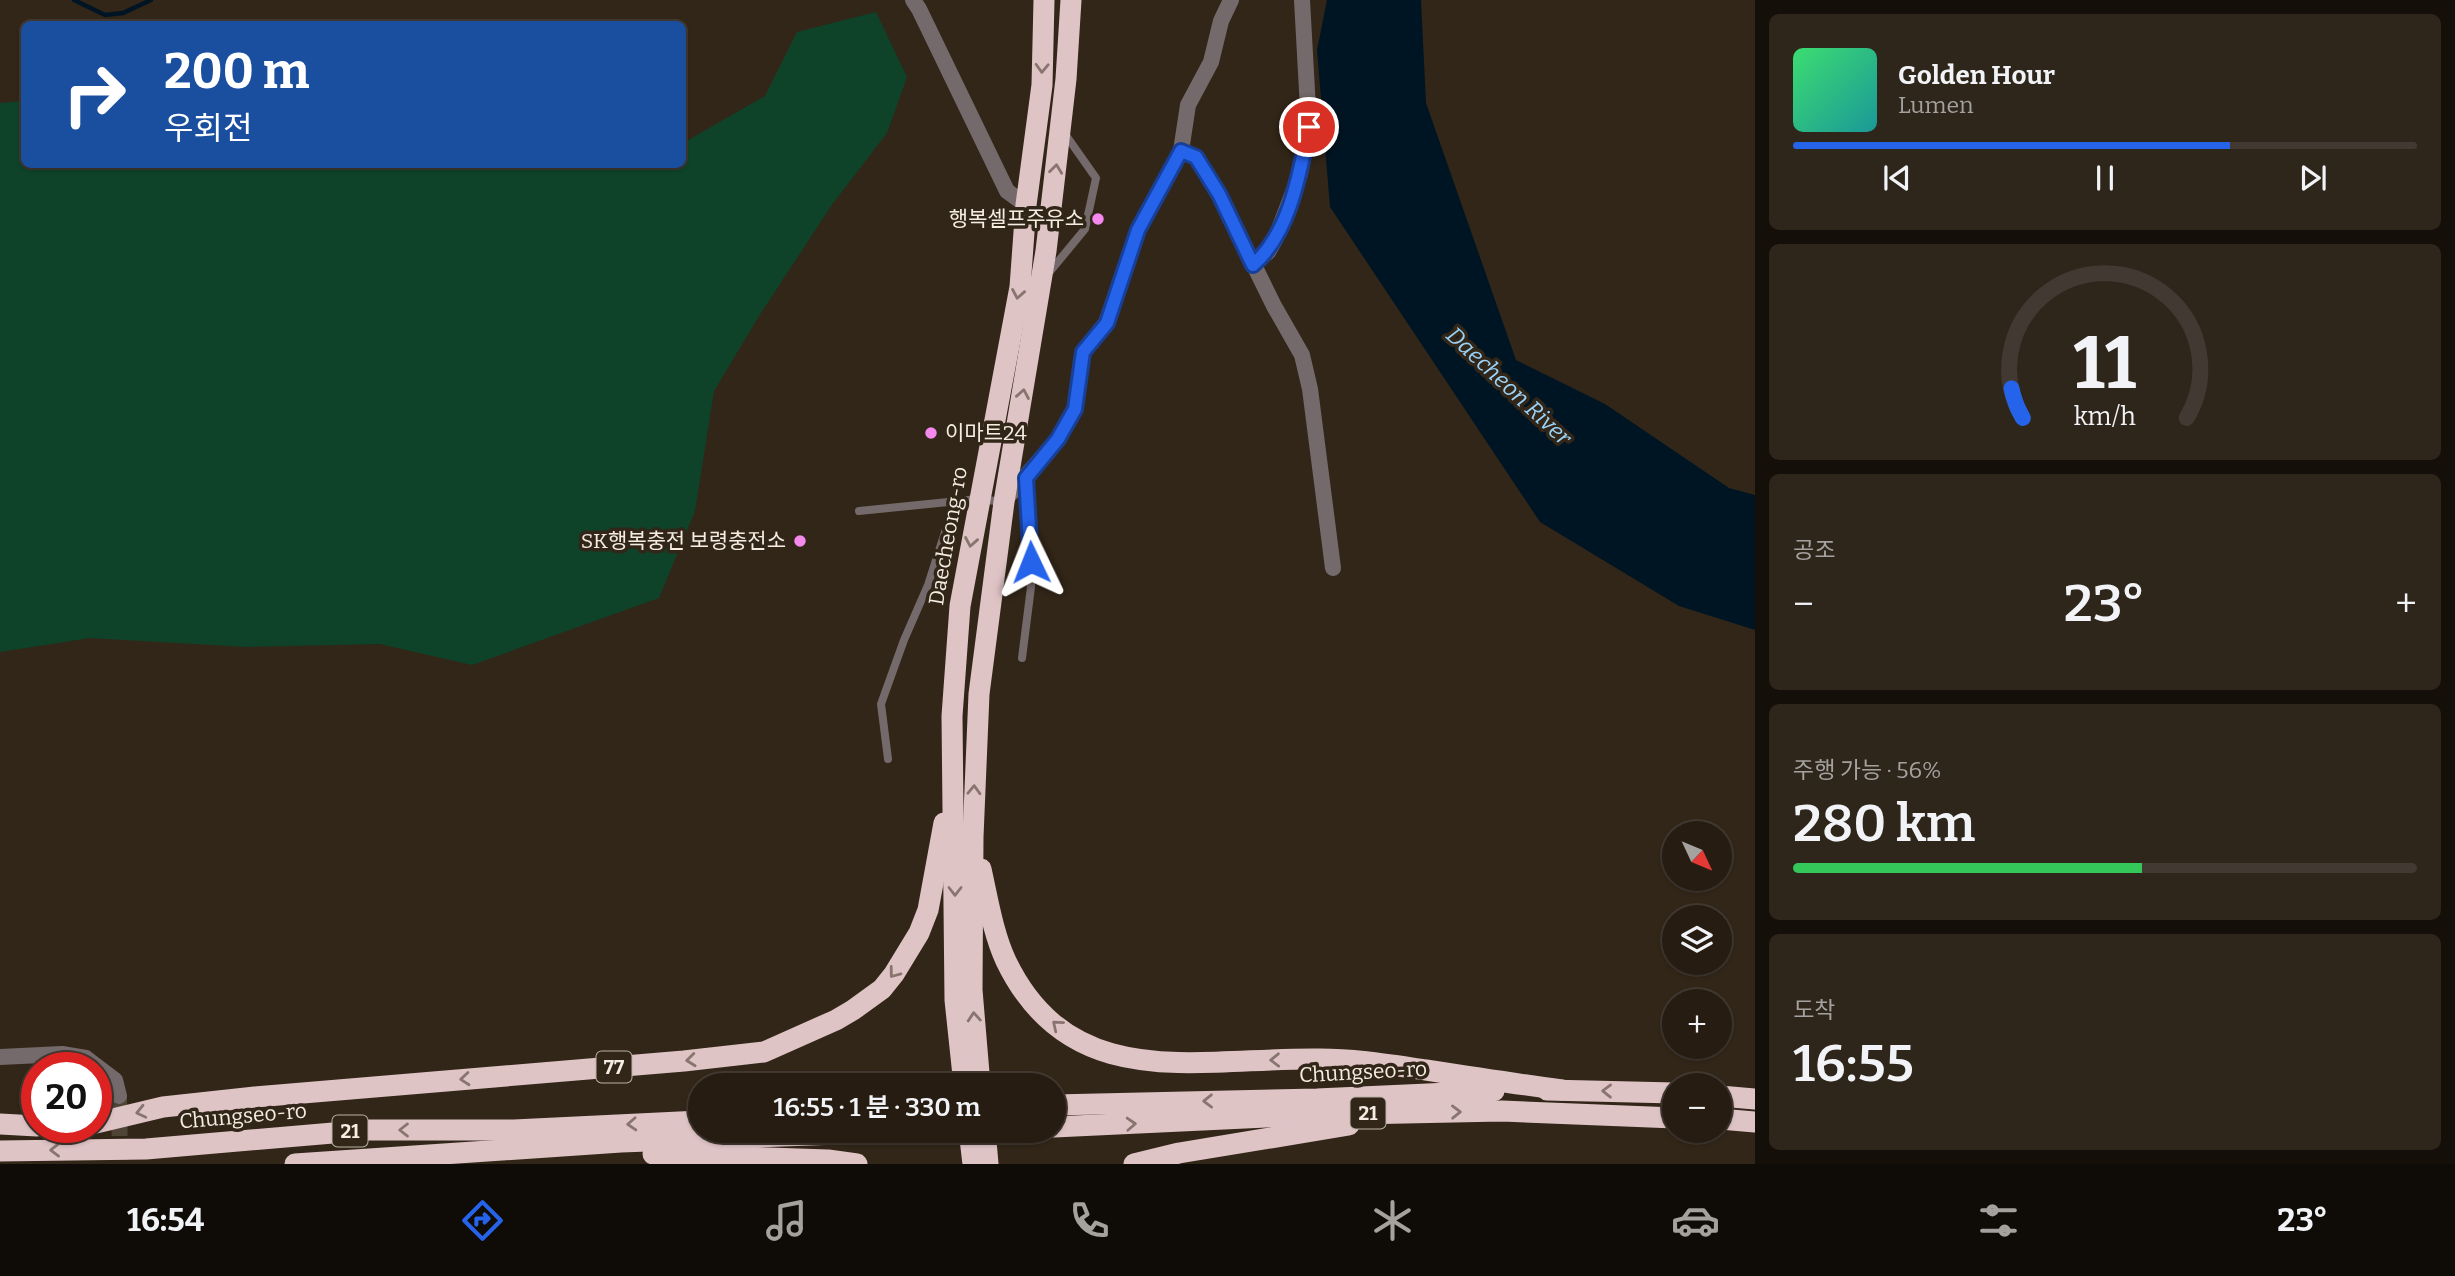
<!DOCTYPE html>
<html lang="ko">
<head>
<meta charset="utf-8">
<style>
	body { margin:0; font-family:Bitter,"Noto Sans KR",serif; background:#2e251b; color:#f1f3f6; height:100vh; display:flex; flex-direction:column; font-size:26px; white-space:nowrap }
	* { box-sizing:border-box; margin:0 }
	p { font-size:23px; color:#a4a19f }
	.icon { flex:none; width:38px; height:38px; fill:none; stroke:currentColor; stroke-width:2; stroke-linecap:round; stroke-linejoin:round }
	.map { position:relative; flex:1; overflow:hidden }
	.panel { display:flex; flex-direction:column; gap:14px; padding:14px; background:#150f0a; width:700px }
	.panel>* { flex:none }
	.banner { position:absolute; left:21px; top:21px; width:665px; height:147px; border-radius:10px; box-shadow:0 2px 5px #0004,0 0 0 2px #423a32; background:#1a4fa0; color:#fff; overflow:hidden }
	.needle { width:46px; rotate:134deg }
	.fabs { position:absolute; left:1662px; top:821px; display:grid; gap:14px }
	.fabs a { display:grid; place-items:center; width:70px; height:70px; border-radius:50%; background:#261c12; box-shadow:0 2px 5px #0004,0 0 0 2px #423a32; font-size:35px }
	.speed { position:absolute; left:21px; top:1052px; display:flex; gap:14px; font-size:35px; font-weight:700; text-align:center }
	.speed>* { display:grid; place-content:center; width:91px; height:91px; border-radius:50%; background:#261c12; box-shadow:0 2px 5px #0004,0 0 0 2px #423a32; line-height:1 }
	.speed .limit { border:10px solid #d22; background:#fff; color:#111 }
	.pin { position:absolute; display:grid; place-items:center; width:60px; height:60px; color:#fff; margin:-30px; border:4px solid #fff; border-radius:50%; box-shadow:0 2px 7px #0007 }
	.me { position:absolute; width:77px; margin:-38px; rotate:358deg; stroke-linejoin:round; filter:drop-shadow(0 0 5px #0008) }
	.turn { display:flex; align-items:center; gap:24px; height:147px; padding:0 28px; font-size:32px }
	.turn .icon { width:91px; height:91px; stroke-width:2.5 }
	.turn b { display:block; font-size:49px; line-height:60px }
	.big { font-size:52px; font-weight:600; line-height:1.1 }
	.panel .widget { flex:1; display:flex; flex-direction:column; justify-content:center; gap:10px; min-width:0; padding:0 24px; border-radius:10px; background:#2e251b }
	.panel .dial { align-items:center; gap:0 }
	.dial svg { height:182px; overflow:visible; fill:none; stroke:#423a32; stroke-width:7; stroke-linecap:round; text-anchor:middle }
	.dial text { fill:#f1f3f6; stroke:none }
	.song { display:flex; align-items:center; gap:21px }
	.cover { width:84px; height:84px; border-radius:10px; background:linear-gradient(135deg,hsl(140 70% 55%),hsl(180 70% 35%)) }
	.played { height:7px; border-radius:4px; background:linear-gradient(90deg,#2563eb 70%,#423a32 70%) }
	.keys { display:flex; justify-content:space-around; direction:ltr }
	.heat { display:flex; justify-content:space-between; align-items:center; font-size:38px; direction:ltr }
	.charge { height:10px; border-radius:5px; background:linear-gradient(90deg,#34c759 56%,#423a32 0) }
	.trip { position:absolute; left:688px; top:1073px; width:378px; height:70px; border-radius:35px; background:#261c12; box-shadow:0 2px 5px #0004,0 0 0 2px #423a32; font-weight:600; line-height:70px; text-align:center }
	.dock { display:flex; height:112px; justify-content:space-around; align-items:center; background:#0f0b07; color:#a4a19f }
	.dock .icon { width:49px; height:49px }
	.dock .selected { color:#2563eb }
	.dock b { font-size:32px; color:#f1f3f6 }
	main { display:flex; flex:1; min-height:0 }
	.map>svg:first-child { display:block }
</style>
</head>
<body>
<main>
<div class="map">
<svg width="1755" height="1164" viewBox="0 0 1755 1164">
	<rect width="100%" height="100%" fill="#322618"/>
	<polygon fill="#0e4329" points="876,12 907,77 887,133 831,206 759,316 714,391 695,511 659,598 472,665 380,644 246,647 90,638 0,652 0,103 24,101 24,164 343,164 346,167 351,164 682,164 683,143 765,96 797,32"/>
	<polygon fill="#001523" points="1327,0 1421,0 1426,103 1516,360 1605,404 1729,488 1755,495 1755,630 1679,606 1540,522 1330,207 1317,50"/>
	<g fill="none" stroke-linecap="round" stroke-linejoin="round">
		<polyline stroke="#001523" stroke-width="4.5" points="74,0 105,15 123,13 151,0"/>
		<polyline stroke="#4f4436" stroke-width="16" stroke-dasharray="16 8" stroke-linecap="butt" points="119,1096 120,1164"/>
		<g stroke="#756a6b" stroke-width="8">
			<polyline points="1047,275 1085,229 1096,178 1065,134"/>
			<polyline points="859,511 978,499 1004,502"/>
			<polyline points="1022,658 1031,587 1031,536 1026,478"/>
			<polyline points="888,759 881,704 904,640 928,585 955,501"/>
		</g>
		<g stroke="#756a6b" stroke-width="16">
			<polyline points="913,0 919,9 1007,191 1026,205"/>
			<polyline points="1181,151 1196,157 1219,194 1274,306 1302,355 1310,389 1333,568"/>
			<polyline points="1253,265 1268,252 1275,240 1300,174 1309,127 1302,0"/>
			<polyline points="1004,501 1058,439 1075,409 1083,352 1106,323 1138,230 1181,151 1188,105 1211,62 1221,21 1231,0"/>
			<polyline points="0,1057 62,1054 86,1058 115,1080 119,1096"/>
		</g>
		<g stroke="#dfc4c6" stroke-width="21">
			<path d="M981 869C988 900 993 933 1006 961 1071 1096 1200 1057 1320 1059 1356 1059 1391 1065 1426 1070 1471 1077 1517 1084 1562 1090"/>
			<polyline points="964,1085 955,1000 952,716 960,606 1020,287 1026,205 1042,85 1044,0"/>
			<polyline points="980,1085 972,990 973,837 979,694 1004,502 1046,251 1066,79 1071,0"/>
			<polyline points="1547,1090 1675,1093"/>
			<polyline points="1720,1096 1755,1099"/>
			<polyline points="1054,1105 1317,1099 1494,1091"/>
			<polyline points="1720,1119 1755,1122"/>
			<polyline points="96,1123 163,1107 255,1097 684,1061 764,1052 836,1020 853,1010 882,989 894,974 919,933 928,910 944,823"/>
			<polyline points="0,1124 37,1126"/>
			<polyline points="47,1127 63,1127"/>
			<polyline points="1054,1127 1308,1115 1502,1111 1675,1118"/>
			<polyline points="969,1130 973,1164"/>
			<polyline points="985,1130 988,1164"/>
			<polyline points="0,1151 146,1149 368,1130 514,1130 700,1121"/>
			<polyline points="653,1154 828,1160 857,1164"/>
			<polyline points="295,1164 621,1142 949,1130"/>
			<polyline points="1134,1164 1179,1153 1349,1125"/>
		</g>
	</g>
	<defs><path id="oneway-chevron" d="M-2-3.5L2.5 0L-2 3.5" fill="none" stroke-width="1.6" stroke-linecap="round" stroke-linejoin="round" transform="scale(1.75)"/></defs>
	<g stroke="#88756f">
		<use href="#oneway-chevron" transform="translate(1042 68) rotate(92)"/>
		<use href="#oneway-chevron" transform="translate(1056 169) rotate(-83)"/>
		<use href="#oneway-chevron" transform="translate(1018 294) rotate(100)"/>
		<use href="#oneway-chevron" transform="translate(1023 394) rotate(-80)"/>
		<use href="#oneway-chevron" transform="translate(971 542) rotate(100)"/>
		<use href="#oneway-chevron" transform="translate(974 790) rotate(-88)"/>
		<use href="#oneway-chevron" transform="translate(955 891) rotate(90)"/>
		<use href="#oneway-chevron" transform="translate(894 973) rotate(127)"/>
		<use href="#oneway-chevron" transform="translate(974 1017) rotate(-94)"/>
		<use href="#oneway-chevron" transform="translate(1057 1025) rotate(-140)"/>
		<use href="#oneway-chevron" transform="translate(691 1060) rotate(174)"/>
		<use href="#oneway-chevron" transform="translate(1275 1060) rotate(179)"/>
		<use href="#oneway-chevron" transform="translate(465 1079) rotate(175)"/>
		<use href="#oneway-chevron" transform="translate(1607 1091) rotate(-179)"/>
		<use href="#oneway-chevron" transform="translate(1208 1101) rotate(179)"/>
		<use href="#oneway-chevron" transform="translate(141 1112) rotate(167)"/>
		<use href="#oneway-chevron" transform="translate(1456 1112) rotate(-1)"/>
		<use href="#oneway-chevron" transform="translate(632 1124) rotate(177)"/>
		<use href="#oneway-chevron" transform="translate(1131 1124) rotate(-3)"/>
		<use href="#oneway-chevron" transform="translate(404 1130) rotate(-180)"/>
		<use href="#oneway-chevron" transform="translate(55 1150) rotate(179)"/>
	</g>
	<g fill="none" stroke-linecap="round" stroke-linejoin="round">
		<g stroke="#184099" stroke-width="18">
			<path id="route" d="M1031 562 1026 478 1058 439 1075 409 1083 352 1107 323 1138 230 1181 151 1196 157 1219 194 1253 265C1290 233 1300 172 1309 127"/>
		</g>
		<use href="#route" stroke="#2563eb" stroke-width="12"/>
	</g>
	<g fill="#f589ee" stroke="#322618" stroke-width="2.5">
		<circle cx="1098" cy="219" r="7"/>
		<circle cx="931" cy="433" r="7"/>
		<circle cx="800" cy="541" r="7"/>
	</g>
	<g text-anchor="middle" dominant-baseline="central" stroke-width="7" stroke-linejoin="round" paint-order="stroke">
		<g fill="#322618" stroke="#bab1a6" stroke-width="2">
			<rect x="596.5" y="1051.5" width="35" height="31" rx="5"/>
			<rect x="1350.5" y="1097.5" width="35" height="31" rx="5"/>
			<rect x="332.5" y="1115.5" width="35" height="31" rx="5"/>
		</g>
		<g font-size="19" font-weight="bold" fill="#f5ede3">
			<text x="614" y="1067">77</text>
			<text x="1368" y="1113">21</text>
			<text x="350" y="1131">21</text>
		</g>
		<g font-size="21" fill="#f5ede3" stroke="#322618" text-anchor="end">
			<text x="1084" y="219">행복셀프주유소</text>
			<text x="945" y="433" text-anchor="start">이마트24</text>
			<text x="786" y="541">SK행복충전 보령충전소</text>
		</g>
		<g font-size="21" fill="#f5ede3" stroke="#322618">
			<text transform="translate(948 536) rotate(-80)">Daecheong-ro</text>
			<text transform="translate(1363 1072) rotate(-3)">Chungseo-ro</text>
			<text transform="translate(243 1116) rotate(-5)">Chungseo-ro</text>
		</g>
		<g font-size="23" font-style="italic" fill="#99d3f9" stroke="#322618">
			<text transform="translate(1509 386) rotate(43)">Daecheon River</text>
		</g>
	</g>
</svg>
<div class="fabs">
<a><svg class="needle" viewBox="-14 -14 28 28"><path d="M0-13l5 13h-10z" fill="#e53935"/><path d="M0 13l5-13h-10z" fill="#a4a19f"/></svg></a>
<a><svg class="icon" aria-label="layers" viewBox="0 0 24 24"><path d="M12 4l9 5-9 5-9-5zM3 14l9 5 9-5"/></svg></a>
<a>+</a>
<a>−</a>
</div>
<div class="speed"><div class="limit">20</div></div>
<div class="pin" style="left:1309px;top:127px;background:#d93025"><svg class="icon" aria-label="arrive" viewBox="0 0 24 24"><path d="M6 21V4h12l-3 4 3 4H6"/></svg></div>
<svg class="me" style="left:1031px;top:562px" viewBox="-20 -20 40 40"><path d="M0-17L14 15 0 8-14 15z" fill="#2563eb" stroke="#fff" stroke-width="4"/></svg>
<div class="trip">16:55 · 1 분 · 330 m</div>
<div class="banner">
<div class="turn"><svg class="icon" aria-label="right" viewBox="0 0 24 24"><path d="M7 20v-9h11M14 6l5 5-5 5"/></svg><div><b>200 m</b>우회전</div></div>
</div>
</div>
<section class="panel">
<div class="widget">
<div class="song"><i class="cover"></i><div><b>Golden Hour</b><p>Lumen</p></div></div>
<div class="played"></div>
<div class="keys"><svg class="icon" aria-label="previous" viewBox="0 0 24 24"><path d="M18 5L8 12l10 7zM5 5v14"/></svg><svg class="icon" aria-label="pause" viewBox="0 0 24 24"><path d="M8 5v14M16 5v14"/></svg><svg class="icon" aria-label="next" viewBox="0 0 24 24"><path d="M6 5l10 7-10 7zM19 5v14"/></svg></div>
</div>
<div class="widget dial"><svg viewBox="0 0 100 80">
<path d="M14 69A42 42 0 1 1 86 69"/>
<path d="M14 69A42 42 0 0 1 9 56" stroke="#2563eb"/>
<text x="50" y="56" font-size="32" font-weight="700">11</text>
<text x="50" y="72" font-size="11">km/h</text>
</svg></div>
<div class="widget"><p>공조</p>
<div class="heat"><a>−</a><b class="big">23°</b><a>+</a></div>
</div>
<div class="widget"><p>주행 가능 · 56%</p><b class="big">280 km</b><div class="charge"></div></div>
<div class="widget"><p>도착</p><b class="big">16:55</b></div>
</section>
</main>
<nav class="dock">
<b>16:54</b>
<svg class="icon selected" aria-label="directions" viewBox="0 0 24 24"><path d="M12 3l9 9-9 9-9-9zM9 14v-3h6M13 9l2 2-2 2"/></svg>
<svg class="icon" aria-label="music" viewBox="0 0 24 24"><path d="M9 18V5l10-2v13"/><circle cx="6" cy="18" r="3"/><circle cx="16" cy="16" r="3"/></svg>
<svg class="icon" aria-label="phone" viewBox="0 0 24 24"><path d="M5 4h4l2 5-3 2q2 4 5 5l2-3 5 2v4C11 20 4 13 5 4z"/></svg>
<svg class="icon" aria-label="climate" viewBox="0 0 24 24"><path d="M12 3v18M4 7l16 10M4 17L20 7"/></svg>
<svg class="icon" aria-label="car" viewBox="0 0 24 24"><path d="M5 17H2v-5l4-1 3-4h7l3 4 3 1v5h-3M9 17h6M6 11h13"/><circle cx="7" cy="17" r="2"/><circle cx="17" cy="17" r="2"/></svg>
<svg class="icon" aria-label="filters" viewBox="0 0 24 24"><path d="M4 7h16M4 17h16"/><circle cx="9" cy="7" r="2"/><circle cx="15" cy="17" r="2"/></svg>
<b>23°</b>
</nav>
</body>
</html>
